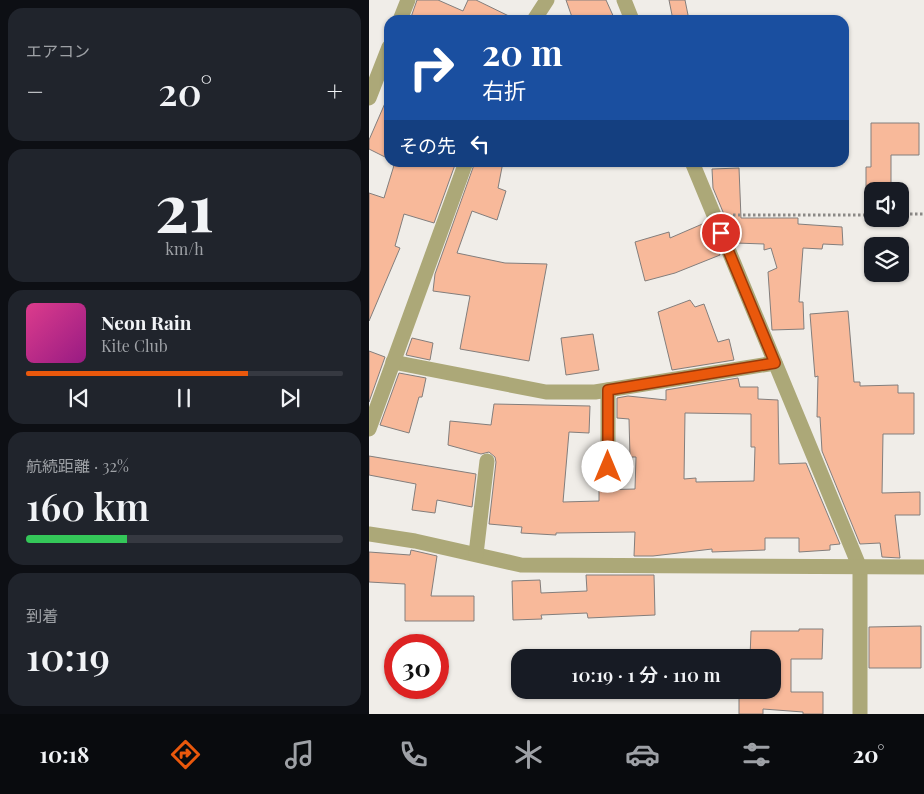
<!DOCTYPE html>
<html lang="ja">
<head>
<meta charset="utf-8">
<style>
	body { margin:0; font-family:"Playfair Display","Noto Sans JP",serif; background:#20242c; color:#f1f3f6; height:100vh; display:flex; flex-direction:column; font-size:19px; white-space:nowrap }
	* { box-sizing:border-box; margin:0 }
	p { font-size:16px; color:#9ea1a6 }
	.icon { flex:none; width:28px; height:28px; fill:none; stroke:currentColor; stroke-width:2; stroke-linecap:round; stroke-linejoin:round }
	.map { position:relative; flex:1; overflow:hidden }
	.drawer { display:flex; flex-direction:column; gap:8px; padding:8px; background:#0d0f14; width:369px }
	.drawer>* { flex:none }
	.guide { position:absolute; left:15px; top:15px; width:465px; height:152px; border-radius:15px; box-shadow:0 1px 4px #0004; background:#1a4fa0; color:#fff; overflow:hidden }
	.fabs { position:absolute; left:495px; top:182px; display:grid; gap:10px }
	.fabs a { display:grid; place-items:center; width:45px; height:45px; border-radius:10px; background:#171b24; box-shadow:0 1px 4px #0004; font-size:25px }
	.speed { position:absolute; left:15px; top:634px; display:flex; gap:10px; font-size:25px; font-weight:700; text-align:center }
	.speed>* { display:grid; place-content:center; width:65px; height:65px; border-radius:50%; background:#171b24; box-shadow:0 1px 4px #0004; line-height:1 }
	.speed .limit { border:8px solid #d22; background:#fff; color:#111 }
	.pin { position:absolute; display:grid; place-items:center; width:42px; height:42px; color:#fff; margin:-21px; border:2px solid #fff; border-radius:50%; box-shadow:0 1px 5px #0007 }
	.me { position:absolute; width:55px; margin:-28px; rotate:0deg; stroke-linejoin:round; filter:drop-shadow(0 0 4px #0008) }
	.turn { display:flex; align-items:center; gap:18px; height:105px; padding:0 15px; font-size:22px }
	.turn .icon { width:65px; height:65px; stroke-width:2.5 }
	.turn b { display:block; font-size:35px; line-height:42px }
	.then { display:flex; align-items:center; height:48px; padding:0 15px; background:#0003; gap:10px; font-size:19px }
	.big { font-size:38px; font-weight:600; line-height:1.1 }
	.drawer .card { flex:1; display:flex; flex-direction:column; justify-content:center; gap:8px; min-width:0; padding:0 18px; border-radius:15px; background:#20242c }
	.drawer .dial { align-items:center; gap:0 }
	.dial b { font-size:65px; line-height:1 }
	.song { display:flex; align-items:center; gap:15px }
	.cover { width:60px; height:60px; border-radius:8px; background:linear-gradient(135deg,hsl(330 70% 55%),hsl(310 70% 35%)) }
	.played { height:5px; border-radius:2px; background:linear-gradient(90deg,#ea580c 70%,#363941 70%) }
	.keys { display:flex; justify-content:space-around; direction:ltr }
	.heat { display:flex; justify-content:space-between; align-items:center; font-size:28px; direction:ltr }
	.charge { height:8px; border-radius:4px; background:linear-gradient(90deg,#34c759 32%,#363941 0) }
	.trip { position:absolute; left:142px; top:649px; width:270px; height:50px; border-radius:15px; background:#171b24; box-shadow:0 1px 4px #0004; font-weight:600; line-height:50px; text-align:center }
	.menu { display:flex; height:80px; justify-content:space-around; align-items:center; background:#090b0e; color:#9ea1a6 }
	.menu .icon { width:35px; height:35px }
	.menu .current { color:#ea580c }
	.menu b { font-size:22px; color:#f1f3f6 }
	main { display:flex; flex:1; min-height:0 }
	.map>svg:first-child { display:block }
</style>
</head>
<body>
<main>
<section class="drawer">
<div class="card"><p>エアコン</p>
<div class="heat"><a>−</a><b class="big">20°</b><a>+</a></div>
</div>
<div class="card dial"><b>21</b><p>km/h</p></div>
<div class="card">
<div class="song"><i class="cover"></i><div><b>Neon Rain</b><p>Kite Club</p></div></div>
<div class="played"></div>
<div class="keys"><svg class="icon" aria-label="previous" viewBox="0 0 24 24"><path d="M18 5L8 12l10 7zM5 5v14"/></svg><svg class="icon" aria-label="pause" viewBox="0 0 24 24"><path d="M8 5v14M16 5v14"/></svg><svg class="icon" aria-label="next" viewBox="0 0 24 24"><path d="M6 5l10 7-10 7zM19 5v14"/></svg></div>
</div>
<div class="card"><p>航続距離 · 32%</p><b class="big">160 km</b><div class="charge"></div></div>
<div class="card"><p>到着</p><b class="big">10:19</b></div>
</section>
<div class="map">
<svg width="556" height="714" viewBox="0 0 556 714">
	<rect width="100%" height="100%" fill="#f0ede8"/>
	<g fill="#f8b99a" stroke="#837e7c" fill-rule="evenodd">
		<polygon points="48,0 69,0 94,11 99,0 107,0 148,20 41,20"/>
		<polygon points="197,0 237,0 246,20 204,20"/>
		<polygon points="300,0 316,0 320,20 304,20"/>
		<polygon points="20,94 20,159 0,149 0,140"/>
		<polygon points="502,123 550,123 550,155 522,155 522,191 497,191 497,167 502,167"/>
		<polygon points="26,162 87,162 65,223 35,214 26,246 31,248 0,321 0,193 15,198"/>
		<polygon points="106,162 134,162 129,188 137,191 128,220 103,211 88,253 136,263 178,264 160,361 91,349 101,296 64,291 66,274"/>
		<polygon points="370,168 372,218 429,218 429,224 473,227 474,245 454,244 453,249 434,248 430,302 434,302 435,329 403,330 399,272 408,268 402,248 395,250 395,244 367,243 344,188 343,169"/>
		<polygon points="338,222 351,255 306,273 276,281 266,242 300,232 301,238"/>
		<polygon points="321,300 326,307 335,304 349,342 360,339 365,360 303,370 289,312"/>
		<polygon points="479,311 485,382 491,382 491,386 529,385 529,393 545,393 545,434 514,434 513,493 551,492 551,515 526,515 531,558 513,557 511,543 491,544 453,451 451,417 448,417 449,376 446,377 441,314"/>
		<polygon points="224,334 230,370 197,375 192,338"/>
		<polygon points="43,338 64,343 61,360 37,355"/>
		<polygon points="0,351 16,357 0,402"/>
		<polygon points="30,373 57,378 53,397 50,397 40,433 11,425"/>
		<path d="M369 378 371 387H389V399L409 400 410 464 437 463 471 544 461 545V550L430 552V538H396V550L343 552V549L284 556H265L266 532 187 533V535L152 533 153 527 120 524 127 462 126 457 120 452 112 454 79 445 81 421 122 425 125 404 221 406 220 433 200 432 194 502 230 501V490L266 489 267 457H261L260 419 248 418V398L259 396 297 400V390ZM316 413 382 414V447H386L385 481 327 482V478L315 479Z"/>
		<polygon points="0,456 107,474 103,507 68,500 66,513 43,510 47,484 0,475"/>
		<polygon points="42,550 68,556 62,596 105,596 105,621 36,621 36,584 0,582 0,552 41,555"/>
		<polygon points="217,575 285,575 286,615 219,618 218,613 172,615 173,619 144,620 143,581 171,580 172,593 218,591"/>
		<polygon points="552,626 552,668 500,668 500,627"/>
		<polygon points="430,629 454,629 453,659 422,659 422,692 454,692 454,714 434,714 434,712 394,709 394,714 370,714 370,690 404,690 404,658 381,658 382,631 430,631"/>
	</g>
	<g fill="none" stroke-linecap="round" stroke-linejoin="round">
		<g stroke="#8b8986" stroke-width="3" stroke-dasharray="2.5 2.5" stroke-linecap="butt">
			<polyline points="531,214 556,214"/>
			<polyline points="364,215 504,215"/>
		</g>
		<g stroke="#aca878" stroke-width="15">
			<polyline points="255,0 263,20"/>
			<polyline points="31,20 39,0"/>
			<polyline points="165,20 178,0"/>
			<polyline points="0,98 20,47"/>
			<polyline points="323,162 491,568 491,714"/>
			<polyline points="24,362 177,392 226,392 406,363"/>
			<polyline points="239,390 239,467"/>
			<polyline points="0,429 97,162"/>
			<polyline points="0,534 46,541 152,565 556,567"/>
			<polyline points="107,554 118,461"/>
		</g>
	</g>
	<g fill="none" stroke-linecap="round" stroke-linejoin="round">
		<g stroke="#983908" stroke-width="12">
			<polyline id="route" points="239,467 239,390 406,363 352,233"/>
		</g>
		<use href="#route" stroke="#ea580c" stroke-width="9"/>
	</g>
</svg>
<div class="fabs">
<a><svg class="icon" aria-label="sound" viewBox="0 0 24 24"><path d="M4 9h4l5-4v14l-5-4H4zM17 9q2 3 0 6"/></svg></a>
<a><svg class="icon" aria-label="layers" viewBox="0 0 24 24"><path d="M12 4l9 5-9 5-9-5zM3 14l9 5 9-5"/></svg></a>
</div>
<div class="speed"><div class="limit">30</div></div>
<div class="pin" style="left:352px;top:233px;background:#d93025"><svg class="icon" aria-label="arrive" viewBox="0 0 24 24"><path d="M6 21V4h12l-3 4 3 4H6"/></svg></div>
<svg class="me" style="left:239px;top:467px" viewBox="-20 -20 40 40"><circle r="19" fill="#fff"/><path d="M0-13L10 11 0 6-10 11z" fill="#ea580c"/></svg>
<div class="trip">10:19 · 1 分 · 110 m</div>
<div class="guide">
<div class="turn"><svg class="icon" aria-label="right" viewBox="0 0 24 24"><path d="M7 20v-9h11M14 6l5 5-5 5"/></svg><div><b>20 m</b>右折</div></div>
<div class="then">その先<svg class="icon" aria-label="left" viewBox="0 0 24 24"><path d="M17 20v-9H6M10 6l-5 5 5 5"/></svg></div>
</div>
</div>
</main>
<nav class="menu">
<b>10:18</b>
<svg class="icon current" aria-label="directions" viewBox="0 0 24 24"><path d="M12 3l9 9-9 9-9-9zM9 14v-3h6M13 9l2 2-2 2"/></svg>
<svg class="icon" aria-label="music" viewBox="0 0 24 24"><path d="M9 18V5l10-2v13"/><circle cx="6" cy="18" r="3"/><circle cx="16" cy="16" r="3"/></svg>
<svg class="icon" aria-label="phone" viewBox="0 0 24 24"><path d="M5 4h4l2 5-3 2q2 4 5 5l2-3 5 2v4C11 20 4 13 5 4z"/></svg>
<svg class="icon" aria-label="climate" viewBox="0 0 24 24"><path d="M12 3v18M4 7l16 10M4 17L20 7"/></svg>
<svg class="icon" aria-label="car" viewBox="0 0 24 24"><path d="M5 17H2v-5l4-1 3-4h7l3 4 3 1v5h-3M9 17h6M6 11h13"/><circle cx="7" cy="17" r="2"/><circle cx="17" cy="17" r="2"/></svg>
<svg class="icon" aria-label="filters" viewBox="0 0 24 24"><path d="M4 7h16M4 17h16"/><circle cx="9" cy="7" r="2"/><circle cx="15" cy="17" r="2"/></svg>
<b>20°</b>
</nav>
</body>
</html>
